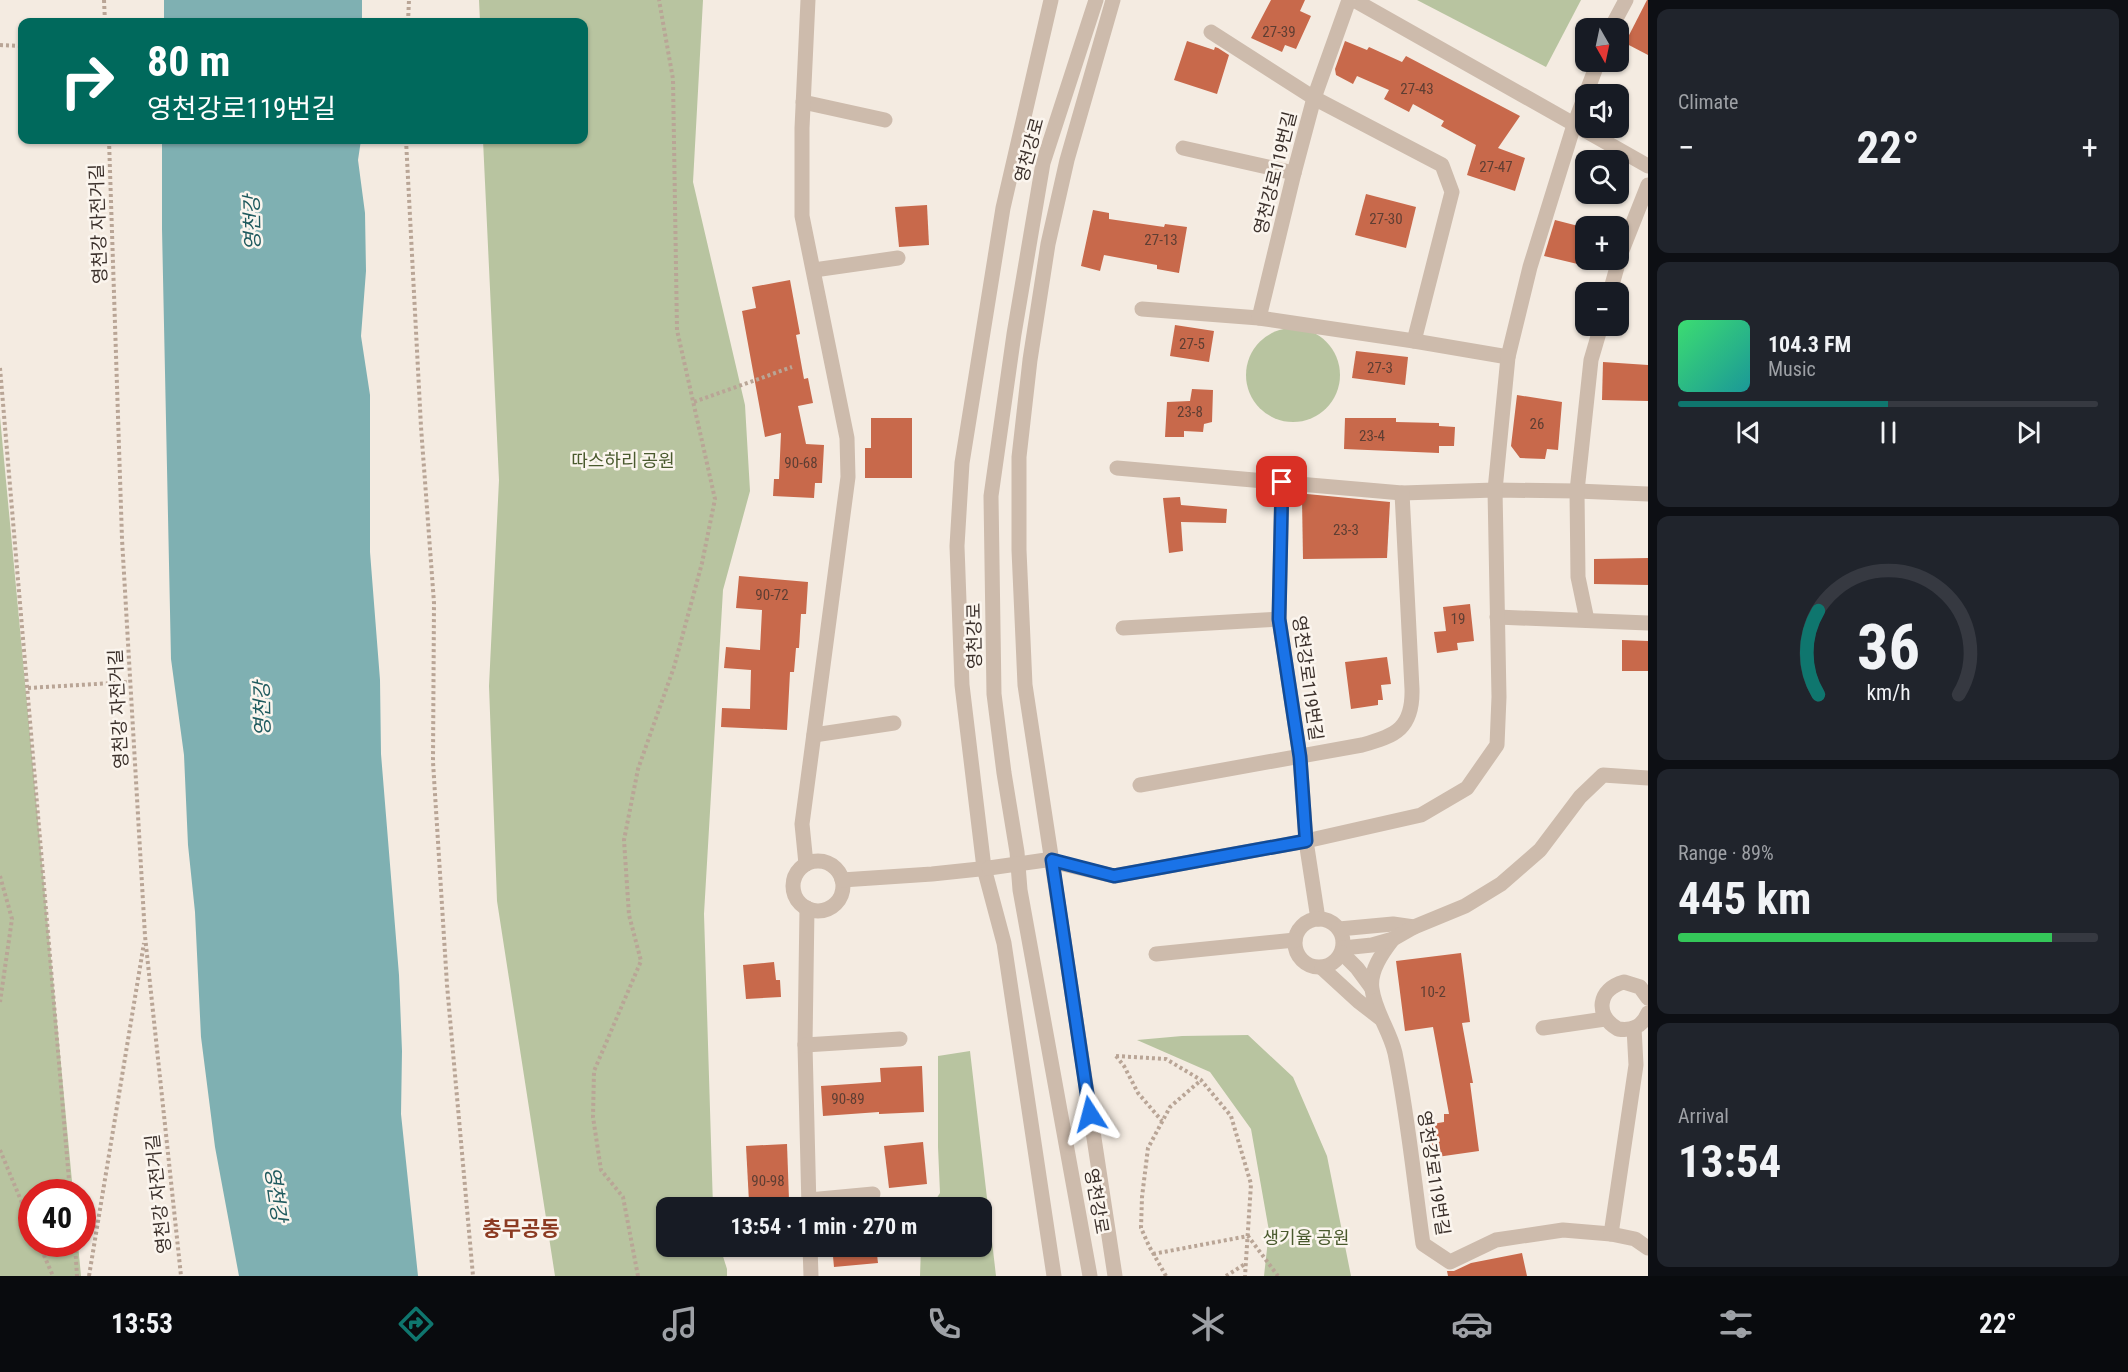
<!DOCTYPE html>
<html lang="en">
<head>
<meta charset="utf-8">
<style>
	body { margin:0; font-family:"Roboto Condensed","Noto Sans KR",sans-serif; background:#20242c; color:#f1f3f6; height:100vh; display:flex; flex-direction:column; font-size:22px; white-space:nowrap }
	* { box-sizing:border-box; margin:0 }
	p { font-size:20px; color:#9ea1a6 }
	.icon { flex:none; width:33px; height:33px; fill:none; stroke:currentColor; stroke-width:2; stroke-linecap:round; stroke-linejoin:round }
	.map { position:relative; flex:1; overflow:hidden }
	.panel { display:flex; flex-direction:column; gap:9px; padding:9px; background:#0d0f14; width:480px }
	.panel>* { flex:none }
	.banner { position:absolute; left:18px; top:18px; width:570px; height:126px; border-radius:12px; box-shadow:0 2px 4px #0004; background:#00695c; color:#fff; overflow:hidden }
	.needle { width:39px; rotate:171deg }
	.tools { position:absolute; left:1575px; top:18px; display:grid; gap:12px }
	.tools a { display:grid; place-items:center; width:54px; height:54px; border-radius:12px; background:#171b24; box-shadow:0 2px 4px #0004; font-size:30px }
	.speed { position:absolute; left:18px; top:1179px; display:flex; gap:12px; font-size:30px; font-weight:700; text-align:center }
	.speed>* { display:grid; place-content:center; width:78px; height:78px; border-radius:50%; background:#171b24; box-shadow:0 2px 4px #0004; line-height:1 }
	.speed .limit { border:9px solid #d22; background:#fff; color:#111 }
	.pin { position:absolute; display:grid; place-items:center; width:51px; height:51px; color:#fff; margin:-26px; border-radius:12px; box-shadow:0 3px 9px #0006 }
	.me { position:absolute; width:66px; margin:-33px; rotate:351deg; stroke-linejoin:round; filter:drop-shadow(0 0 4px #0008) }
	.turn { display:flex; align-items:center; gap:21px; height:126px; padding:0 30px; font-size:27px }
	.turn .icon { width:78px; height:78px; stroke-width:2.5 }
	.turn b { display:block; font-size:42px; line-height:51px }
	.big { font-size:45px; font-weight:700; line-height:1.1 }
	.panel .tile { flex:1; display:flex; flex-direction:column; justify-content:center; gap:9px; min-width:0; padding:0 21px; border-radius:12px; background:#20242c }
	.panel .dial { align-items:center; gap:0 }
	.dial svg { height:156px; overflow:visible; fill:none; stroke:#363941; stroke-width:7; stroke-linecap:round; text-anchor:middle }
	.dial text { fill:#f1f3f6; stroke:none }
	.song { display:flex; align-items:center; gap:18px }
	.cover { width:72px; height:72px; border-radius:9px; background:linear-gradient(135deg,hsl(140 70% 55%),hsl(180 70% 35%)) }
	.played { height:6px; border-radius:3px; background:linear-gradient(90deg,#0f766e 50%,#363941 50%) }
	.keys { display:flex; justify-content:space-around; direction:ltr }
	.heat { display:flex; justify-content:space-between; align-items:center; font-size:33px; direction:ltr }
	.charge { height:9px; border-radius:4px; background:linear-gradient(90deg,#34c759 89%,#363941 0) }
	.trip { position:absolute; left:656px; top:1197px; width:336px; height:60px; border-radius:12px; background:#171b24; box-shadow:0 2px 4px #0004; font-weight:700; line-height:60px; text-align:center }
	.tabs { display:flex; height:96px; justify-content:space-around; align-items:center; background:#090b0e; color:#9ea1a6 }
	.tabs .icon { width:42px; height:42px }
	.tabs .on { color:#0f766e }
	.tabs b { font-size:27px; color:#f1f3f6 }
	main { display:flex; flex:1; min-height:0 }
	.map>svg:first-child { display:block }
</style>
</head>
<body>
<main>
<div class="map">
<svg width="1648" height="1276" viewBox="0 0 1648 1276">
	<rect width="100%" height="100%" fill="#f4ebe1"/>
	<g fill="#b8c4a0">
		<polygon points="479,0 703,0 693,182 745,405 750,491 723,590 704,914 713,1207 666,1208 666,1246 720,1247 727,1269 727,1276 555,1276 497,901 489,686 499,480 483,140 584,140 584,22 480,22"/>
		<polygon points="1417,0 1581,0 1546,67"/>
		<circle cx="1293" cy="375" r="47"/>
		<polygon points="0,417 73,1192 32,1192 32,1244 78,1244 81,1276 0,1276"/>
		<polygon points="1248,1035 1293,1077 1327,1156 1351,1276 1264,1276 1269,1231 1251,1129 1210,1072 1137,1040 1182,1036"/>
		<polygon points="970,1051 996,1276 920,1276 921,1247 981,1246 981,1208 931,1207 940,1193 938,1147 938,1056"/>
	</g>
	<g fill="#7fb0b2">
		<rect x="164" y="0" width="198" height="22"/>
		<polygon points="162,140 361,140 358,160 365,213 366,271 361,336 370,395 370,552 380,680 381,754 399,975 402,1051 401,1114 418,1276 239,1276 215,1147 201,1037 195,912 188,845 184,755 171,659 162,229"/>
	</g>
	<g fill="#c8694b">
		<polygon points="1271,0 1305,0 1300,11 1311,16 1296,49 1285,45 1282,52 1251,38"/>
		<polygon points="1647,0 1648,0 1648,55 1625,43"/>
		<polygon points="1187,41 1214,50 1215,47 1218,48 1229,55 1217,94 1174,80"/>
		<polygon points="1345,41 1367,50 1369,47 1402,62 1406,56 1520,116 1498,148 1525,158 1515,191 1467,175 1476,145 1441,126 1444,121 1413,104 1409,112 1384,99 1389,90 1357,76 1353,84 1336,75 1335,69"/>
		<polygon points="1366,194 1416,207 1406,248 1355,235"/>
		<polygon points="927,205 929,245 899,247 895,207"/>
		<polygon points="1093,210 1109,213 1109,219 1164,227 1165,224 1187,227 1179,273 1157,269 1157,265 1104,255 1100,271 1081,266"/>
		<polygon points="1555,220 1586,228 1586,266 1544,256"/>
		<polygon points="790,280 800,334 796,335 804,379 808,378 813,403 798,406 806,444 824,445 822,483 815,483 814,498 773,496 774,479 779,479 781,433 765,437 742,311 756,308 752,287"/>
		<polygon points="1175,325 1214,331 1209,362 1170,356"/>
		<polygon points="1356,351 1408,357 1405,385 1352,378"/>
		<polygon points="1603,362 1648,365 1648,401 1602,400"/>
		<polygon points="1192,389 1213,390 1212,422 1204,424 1203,432 1184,431 1184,437 1165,437 1167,402 1190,401"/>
		<polygon points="1517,395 1562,402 1558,450 1547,449 1545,459 1520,458 1511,446"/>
		<polygon points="871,418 912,418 912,478 865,478 865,448 871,448"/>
		<polygon points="1345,418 1396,418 1396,422 1439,423 1439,426 1455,427 1454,446 1439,446 1439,453 1344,449"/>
		<polygon points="1307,494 1390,502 1387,558 1303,559 1302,499"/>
		<polygon points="1180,497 1181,505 1227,509 1226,523 1181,522 1183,551 1169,553 1163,498"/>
		<polygon points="1648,558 1648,585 1594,584 1594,559"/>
		<polygon points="739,576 808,582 806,614 801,614 799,648 796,648 794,672 790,672 787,730 721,727 722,708 750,709 751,670 724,668 726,647 760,650 762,610 736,608"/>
		<polygon points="1470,604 1474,641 1457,643 1458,650 1437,653 1434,632 1446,631 1443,607"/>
		<polygon points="1622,640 1648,641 1648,671 1622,671"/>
		<polygon points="1387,657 1391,684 1381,685 1383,700 1378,700 1378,705 1351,709 1345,662"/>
		<polygon points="1461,953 1470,1022 1462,1023 1473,1083 1470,1083 1479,1151 1430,1158 1426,1125 1444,1122 1444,1114 1449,1114 1433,1027 1405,1031 1396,961"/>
		<polygon points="774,962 776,980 780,980 781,997 746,999 743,965"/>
		<polygon points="922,1066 924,1112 879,1114 879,1112 823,1116 821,1086 881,1082 880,1068"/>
		<polygon points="923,1142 927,1184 889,1188 884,1146"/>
		<polygon points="787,1144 789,1200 749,1202 746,1146"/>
		<polygon points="832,1246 876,1246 878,1263 834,1267"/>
		<polygon points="1522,1253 1527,1276 1448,1276 1447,1271 1454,1271 1471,1263"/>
	</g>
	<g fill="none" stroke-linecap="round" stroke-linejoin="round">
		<g stroke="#b9a596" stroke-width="4" stroke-dasharray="3 3" stroke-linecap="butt">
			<polyline points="104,0 105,22"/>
			<polyline points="408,22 409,0"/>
			<polyline points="0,45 22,46"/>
			<polyline points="109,140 122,539 145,936 181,1276"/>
			<polyline points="406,140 421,427 434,603 433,762 447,985 473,1276"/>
			<polyline points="0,368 70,1192"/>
			<polyline points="694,402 792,367"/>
			<polyline points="28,688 130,682"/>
			<polyline points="0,876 12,919 0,1002"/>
			<polyline points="1116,1056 1166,1059 1201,1080 1231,1116 1251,1184 1245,1276"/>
			<polyline points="1116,1056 1124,1066 1138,1093 1162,1121"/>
			<polyline points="0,1150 32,1227"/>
			<polyline points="39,1244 53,1276"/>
			<polyline points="75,1244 77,1276"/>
			<polyline points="1153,1254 1248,1236 1278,1276"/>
			<polyline points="89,1276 144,943"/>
			<polyline points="638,1276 623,1197 601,1170 593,1117 594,1071 641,961 629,915 624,840 638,769 674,667 702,563 715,499 677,330 673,79 659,0"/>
			<polyline points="1166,1276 1149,1246 1141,1228 1142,1197 1148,1148 1170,1107 1200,1081"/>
			<polyline points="1226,1276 1245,1264"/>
		</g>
		<g stroke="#cdbbac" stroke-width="15">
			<polyline points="1051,0 1003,208 962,463 957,546 962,685 984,868 1004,943 1054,1276"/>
			<polyline points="1113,0 1067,160 1048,244 1030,360 1019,457 1019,550 1025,685 1115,1276"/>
			<polyline points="1354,0 1648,166"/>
			<polyline points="1611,28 1626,0"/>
			<polyline points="1211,32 1314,98 1442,165 1452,192 1414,341"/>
			<polyline points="803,102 885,120"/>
			<polyline points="1183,148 1294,173"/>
			<polyline points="814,270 898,258"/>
			<polyline points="1610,292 1621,253 1648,185"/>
			<polyline points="1142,309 1259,318 1414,341 1508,357"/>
			<polyline points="1259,318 1294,173 1314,98 1349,0"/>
			<polyline points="1117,468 1402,493 1495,490 1577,491 1648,494"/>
			<polyline points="1282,482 1279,619 1300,757 1306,841 1318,919"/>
			<polyline points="1497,617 1648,623"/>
			<polyline points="1587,620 1578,577 1577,491 1591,360 1601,326"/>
			<polyline points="1123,628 1279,619"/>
			<polyline points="814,735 894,723"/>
			<path d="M1140 785 1362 745C1396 736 1413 728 1412 689L1402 493"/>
			<polyline points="1046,860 1114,876 1306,841 1421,815 1467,788 1497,745 1499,697 1495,490 1508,357 1530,267 1574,125 1598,62"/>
			<circle cx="818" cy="886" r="25"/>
			<polyline points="806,864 802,824 848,477 847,438 802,216 802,128 808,0"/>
			<polyline points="842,880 932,874 989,868"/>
			<polyline points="807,908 805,1045 809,1208"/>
			<circle cx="1319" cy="943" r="24"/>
			<polyline points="1339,929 1393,924 1414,927"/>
			<path d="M1393 939C1383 952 1369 971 1372 989 1375 1012 1390 1031 1395 1053 1408 1116 1414 1181 1423 1244L1450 1262 1496 1240 1563 1230 1611 1234 1635 1239 1648 1248"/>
			<polyline points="1343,948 1372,945 1393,939 1414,927 1465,906 1501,884 1540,850 1580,797 1603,775 1648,778"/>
			<polyline points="1342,953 1357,968 1371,987"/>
			<polyline points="1156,954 1295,940"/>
			<polyline points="1322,968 1358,1001 1380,1018"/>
			<path d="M1648 998 1640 987 1624 982C1598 989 1594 1015 1618 1029 1632 1031 1642 1027 1648 1013"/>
			<polyline points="1543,1028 1605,1019"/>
			<polyline points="805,1045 900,1039"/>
			<polyline points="809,1200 873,1194"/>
			<polyline points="1611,1234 1636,1065 1634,1028"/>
			<polyline points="810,1246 811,1276"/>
			<polyline points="1090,1276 1020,890 1017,852 1004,773 994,694 991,496 1014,334 1043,163 1096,0"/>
		</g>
		<polyline stroke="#cdbbac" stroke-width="15" points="989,868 1046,860"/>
	</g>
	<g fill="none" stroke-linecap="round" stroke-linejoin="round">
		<g stroke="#114b97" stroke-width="15">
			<polyline id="route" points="1090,1114 1052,860 1114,876 1306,841 1300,757 1279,619 1282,482"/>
		</g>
		<use href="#route" stroke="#1a73e8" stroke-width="10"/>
	</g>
	<g text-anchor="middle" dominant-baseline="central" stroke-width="5" stroke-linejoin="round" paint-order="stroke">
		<g font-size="15" fill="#5e3e33">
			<text x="1279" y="32">27-39</text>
			<text x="1417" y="89">27-43</text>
			<text x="1496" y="167">27-47</text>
			<text x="1386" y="219">27-30</text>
			<text x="1161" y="240">27-13</text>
			<text x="1192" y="344">27-5</text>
			<text x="1380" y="368">27-3</text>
			<text x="1190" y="412">23-8</text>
			<text x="1537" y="424">26</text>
			<text x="1372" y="436">23-4</text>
			<text x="801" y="463">90-68</text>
			<text x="1346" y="530">23-3</text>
			<text x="772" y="595">90-72</text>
			<text x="1458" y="619">19</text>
			<text x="1433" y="992">10-2</text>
			<text x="848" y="1099">90-89</text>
			<text x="768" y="1181">90-98</text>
		</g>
		<g font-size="18" fill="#3b302b" stroke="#fbf5ee">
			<text transform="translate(1029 150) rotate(-75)">영천강로</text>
			<text transform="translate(1275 173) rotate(-76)">영천강로119번길</text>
			<text transform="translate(98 224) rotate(-92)">영천강 자전거길</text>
			<text transform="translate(974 636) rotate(-91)">영천강로</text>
			<text transform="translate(1308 678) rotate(82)">영천강로119번길</text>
			<text transform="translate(118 709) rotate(-93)">영천강 자전거길</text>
			<text transform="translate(1434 1173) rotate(81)">영천강로119번길</text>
			<text transform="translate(158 1194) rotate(-96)">영천강 자전거길</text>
			<text transform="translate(1097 1201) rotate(80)">영천강로</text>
		</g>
		<g font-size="18" fill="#4a5a2e" stroke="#fbf5ee">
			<text x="623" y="460">따스하리 공원</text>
			<text x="1306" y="1237">생기율 공원</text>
		</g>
		<g font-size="20" font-style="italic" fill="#1f5a5e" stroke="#fbf5ee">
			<text transform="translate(252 223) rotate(-91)">영천강</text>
			<text transform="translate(262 709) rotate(-91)">영천강</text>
			<text transform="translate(276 1194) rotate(82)">영천강</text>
		</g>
		<g font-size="21" font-weight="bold" fill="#8c3b22" stroke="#fbf5ee">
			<text x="521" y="1229">충무공동</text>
		</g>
	</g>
</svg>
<div class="tools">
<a><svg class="needle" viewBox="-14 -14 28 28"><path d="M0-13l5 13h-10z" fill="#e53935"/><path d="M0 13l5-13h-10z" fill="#9ea1a6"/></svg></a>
<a><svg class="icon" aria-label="sound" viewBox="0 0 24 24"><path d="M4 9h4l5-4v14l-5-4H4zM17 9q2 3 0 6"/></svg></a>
<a><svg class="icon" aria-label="search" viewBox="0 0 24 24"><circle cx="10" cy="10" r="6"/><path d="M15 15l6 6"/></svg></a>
<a>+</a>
<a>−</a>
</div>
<div class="speed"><div class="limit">40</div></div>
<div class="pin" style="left:1282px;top:482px;background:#d93025"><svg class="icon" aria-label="arrive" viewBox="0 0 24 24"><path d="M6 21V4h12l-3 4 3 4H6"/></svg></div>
<svg class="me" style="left:1090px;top:1114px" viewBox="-20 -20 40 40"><path d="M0-17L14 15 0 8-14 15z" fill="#1a73e8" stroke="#fff" stroke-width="4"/></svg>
<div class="trip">13:54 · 1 min · 270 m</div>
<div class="banner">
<div class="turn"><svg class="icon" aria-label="right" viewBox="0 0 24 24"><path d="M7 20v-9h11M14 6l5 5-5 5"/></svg><div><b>80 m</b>영천강로119번길</div></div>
</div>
</div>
<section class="panel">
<div class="tile"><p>Climate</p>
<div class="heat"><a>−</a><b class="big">22°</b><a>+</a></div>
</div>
<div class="tile">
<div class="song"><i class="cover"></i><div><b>104.3 FM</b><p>Music</p></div></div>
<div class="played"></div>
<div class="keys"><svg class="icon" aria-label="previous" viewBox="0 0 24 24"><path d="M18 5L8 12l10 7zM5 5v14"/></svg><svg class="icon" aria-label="pause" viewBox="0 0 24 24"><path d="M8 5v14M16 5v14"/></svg><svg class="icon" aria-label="next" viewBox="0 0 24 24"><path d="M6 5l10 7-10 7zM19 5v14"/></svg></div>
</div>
<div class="tile dial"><svg viewBox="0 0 100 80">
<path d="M14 69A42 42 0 1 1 86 69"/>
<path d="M14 69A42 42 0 0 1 14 26" stroke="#0f766e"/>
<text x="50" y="56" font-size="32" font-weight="700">36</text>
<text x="50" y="72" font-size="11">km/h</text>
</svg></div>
<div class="tile"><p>Range · 89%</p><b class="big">445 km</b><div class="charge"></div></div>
<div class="tile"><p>Arrival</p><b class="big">13:54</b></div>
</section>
</main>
<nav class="tabs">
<b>13:53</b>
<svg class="icon on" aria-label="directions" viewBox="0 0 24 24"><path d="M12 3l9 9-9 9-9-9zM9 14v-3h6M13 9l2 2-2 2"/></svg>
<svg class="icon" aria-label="music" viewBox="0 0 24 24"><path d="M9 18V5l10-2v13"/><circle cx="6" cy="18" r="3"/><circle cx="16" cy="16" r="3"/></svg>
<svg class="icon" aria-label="phone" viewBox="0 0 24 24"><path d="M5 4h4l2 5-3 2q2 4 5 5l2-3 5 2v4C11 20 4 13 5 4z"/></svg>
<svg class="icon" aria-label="climate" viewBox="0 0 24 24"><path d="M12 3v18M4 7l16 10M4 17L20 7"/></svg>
<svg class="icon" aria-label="car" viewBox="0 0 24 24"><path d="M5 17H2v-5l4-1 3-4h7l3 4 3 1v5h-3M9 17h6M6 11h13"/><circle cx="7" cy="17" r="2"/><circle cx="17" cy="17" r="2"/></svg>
<svg class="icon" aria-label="filters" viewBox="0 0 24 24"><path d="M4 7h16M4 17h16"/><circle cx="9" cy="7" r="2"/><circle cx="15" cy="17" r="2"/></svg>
<b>22°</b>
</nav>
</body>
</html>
